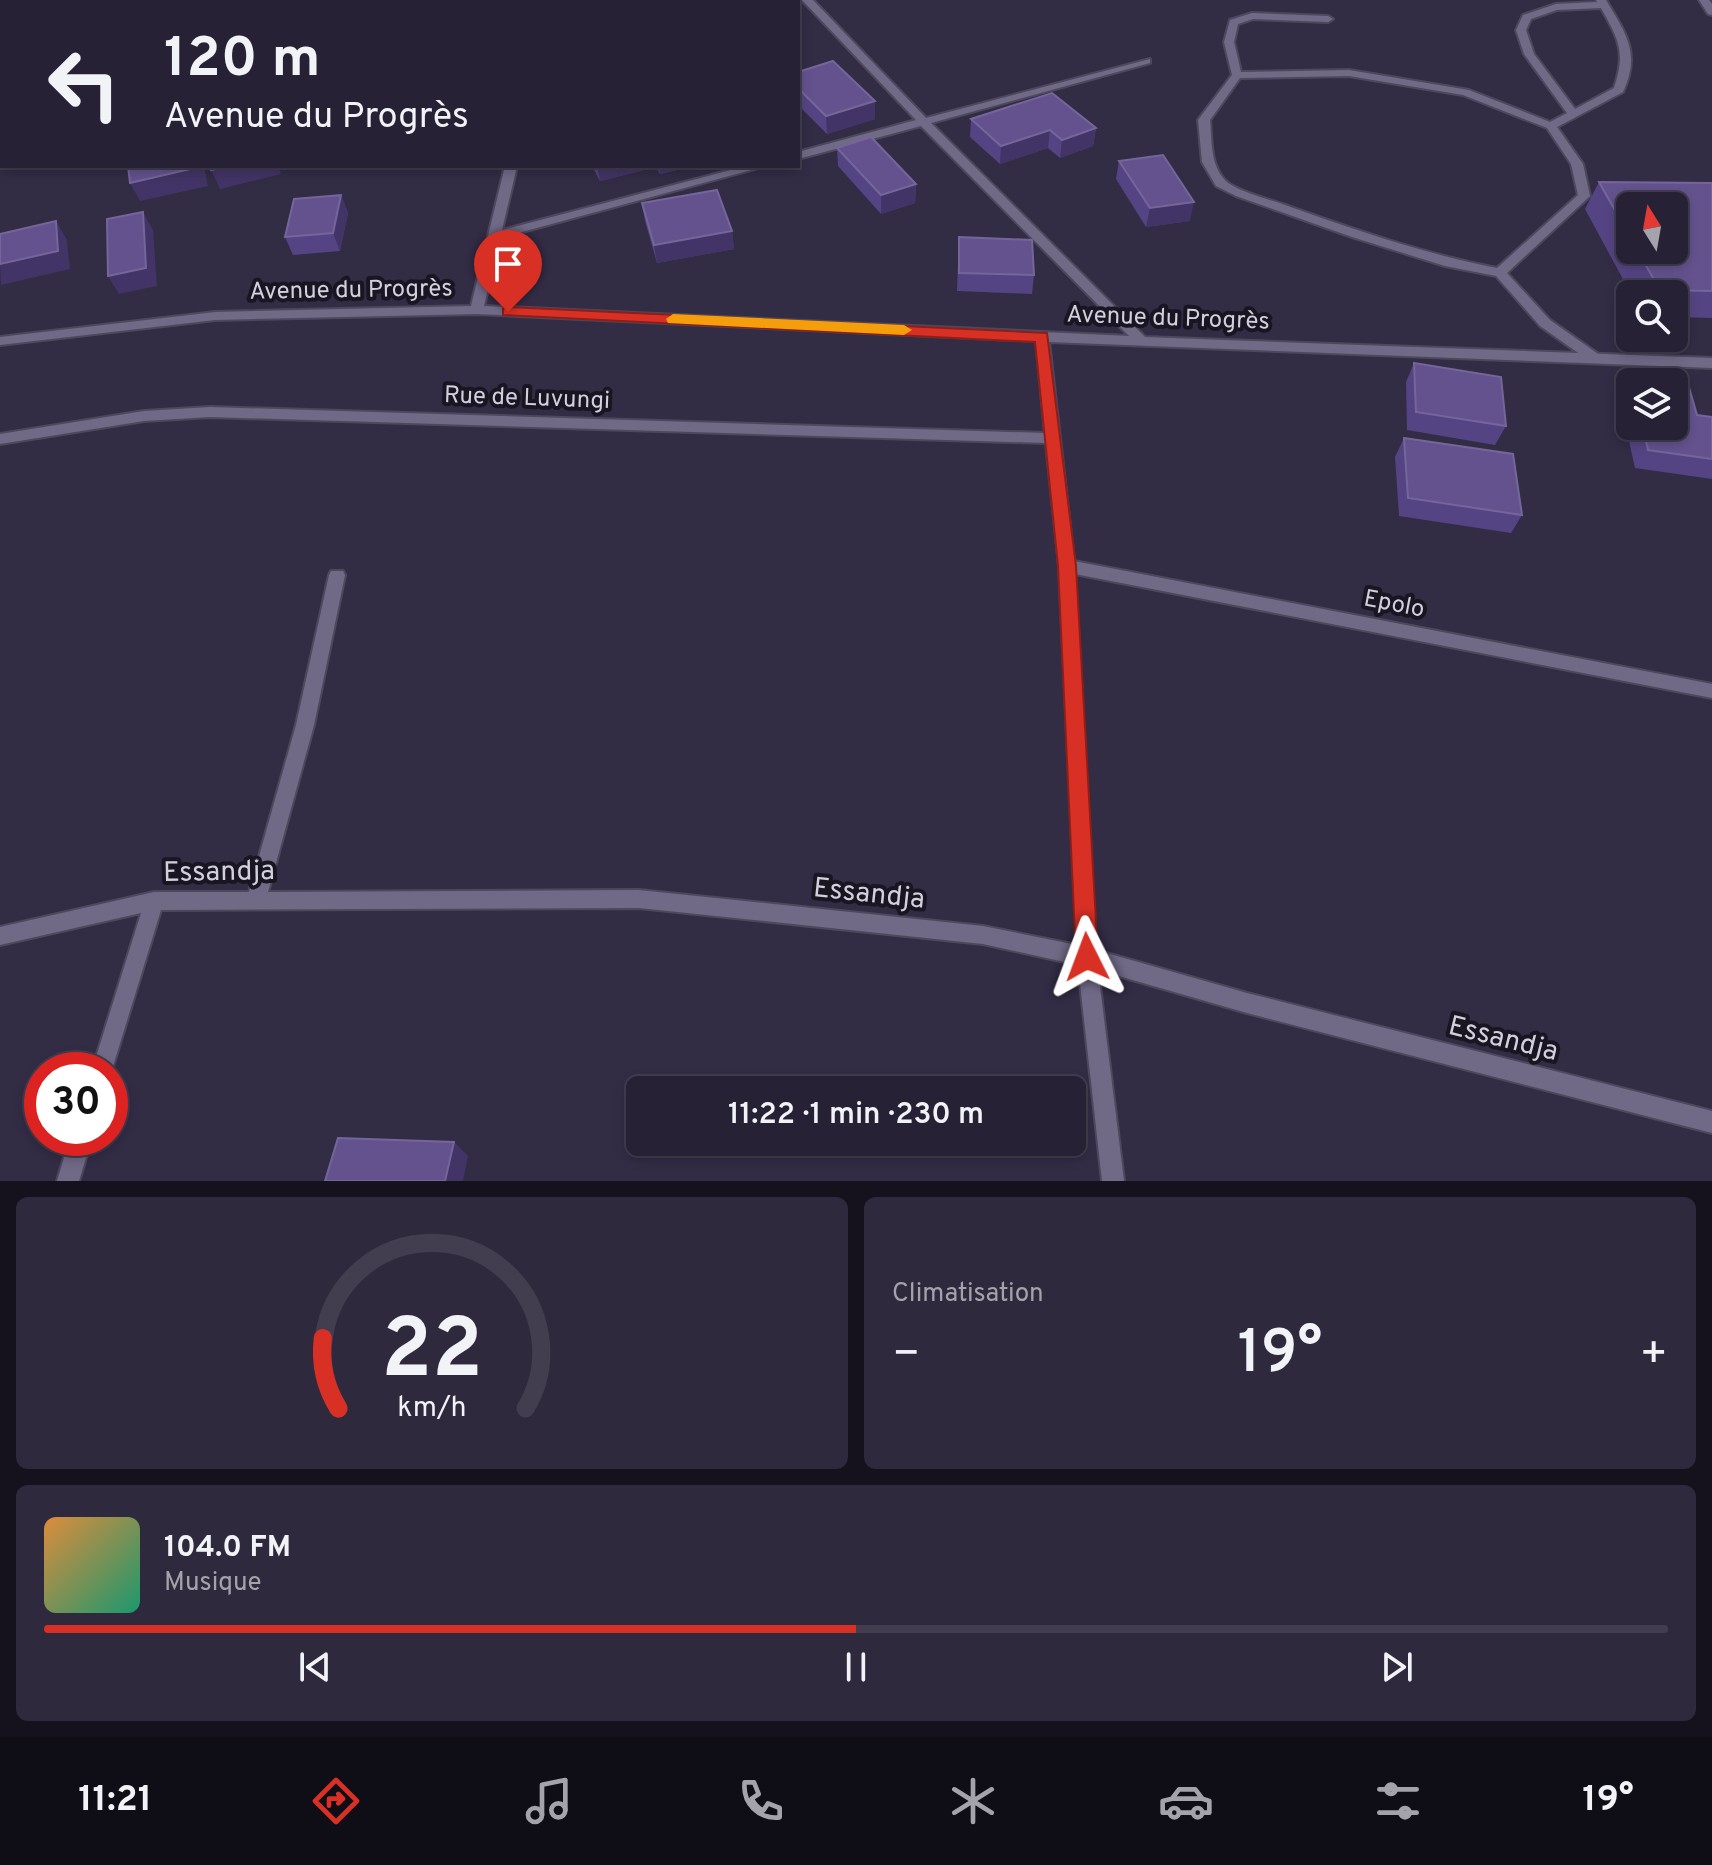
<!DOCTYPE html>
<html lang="fr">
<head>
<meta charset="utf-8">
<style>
	body { margin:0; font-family:Overpass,sans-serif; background:#2e293c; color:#f1f3f6; height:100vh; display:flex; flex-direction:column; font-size:30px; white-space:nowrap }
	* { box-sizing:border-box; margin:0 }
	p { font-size:26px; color:#a4a3ac }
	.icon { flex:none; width:44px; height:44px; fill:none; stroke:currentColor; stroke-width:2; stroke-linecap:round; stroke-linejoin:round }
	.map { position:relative; height:1181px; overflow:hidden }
	.details { display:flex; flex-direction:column; gap:16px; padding:16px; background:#15121d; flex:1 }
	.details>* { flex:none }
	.guide { position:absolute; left:0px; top:0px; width:800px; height:168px; box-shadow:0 4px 12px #0003,0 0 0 2px #423e4f; background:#262134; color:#f1f3f6; overflow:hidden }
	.needle { width:52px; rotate:349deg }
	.controls { position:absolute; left:1616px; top:192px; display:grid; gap:16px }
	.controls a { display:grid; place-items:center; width:72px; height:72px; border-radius:12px; background:#262134; box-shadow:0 4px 12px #0003,0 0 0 2px #423e4f; font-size:40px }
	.speed { position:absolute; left:24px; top:1052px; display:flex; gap:16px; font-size:40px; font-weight:700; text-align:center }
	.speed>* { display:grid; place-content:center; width:104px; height:104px; border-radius:50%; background:#262134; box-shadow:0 4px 12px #0003,0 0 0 2px #423e4f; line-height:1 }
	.speed .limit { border:12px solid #d22; background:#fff; color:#111 }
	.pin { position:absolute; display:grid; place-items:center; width:68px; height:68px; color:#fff; margin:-82px -34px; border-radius:50% 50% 50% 0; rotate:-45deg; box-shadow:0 0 8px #0007 }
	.pin .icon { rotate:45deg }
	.me { position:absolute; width:88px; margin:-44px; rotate:357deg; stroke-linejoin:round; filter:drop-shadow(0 0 6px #0008) }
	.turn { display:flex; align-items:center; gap:28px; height:168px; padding:0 32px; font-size:36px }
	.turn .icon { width:104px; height:104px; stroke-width:2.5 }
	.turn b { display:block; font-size:56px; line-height:68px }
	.big { font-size:60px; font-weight:600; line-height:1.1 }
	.details .card { flex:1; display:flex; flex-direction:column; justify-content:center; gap:12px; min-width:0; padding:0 28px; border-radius:12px; background:#2e293c }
	.details .dial { align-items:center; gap:0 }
	.dial svg { height:208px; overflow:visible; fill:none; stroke:#423e4f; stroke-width:7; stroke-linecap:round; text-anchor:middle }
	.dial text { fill:#f1f3f6; stroke:none }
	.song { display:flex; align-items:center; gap:24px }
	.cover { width:96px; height:96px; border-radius:12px; background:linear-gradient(135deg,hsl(30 70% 55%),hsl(160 70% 35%)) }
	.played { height:8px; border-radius:4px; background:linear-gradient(90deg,#d93025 50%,#423e4f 50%) }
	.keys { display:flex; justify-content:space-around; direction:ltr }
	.heat { display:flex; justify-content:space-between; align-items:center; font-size:44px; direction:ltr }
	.details .tiles { flex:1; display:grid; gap:16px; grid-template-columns:1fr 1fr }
	.card:last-child { grid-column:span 2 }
	.trip { position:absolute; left:626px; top:1076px; width:460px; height:80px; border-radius:12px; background:#262134; box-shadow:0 4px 12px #0003,0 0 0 2px #423e4f; font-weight:600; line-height:80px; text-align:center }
	.tab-bar { display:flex; height:128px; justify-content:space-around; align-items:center; background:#0f0d15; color:#a4a3ac }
	.tab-bar .icon { width:56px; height:56px }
	.tab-bar .on { color:#d93025 }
	.tab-bar b { font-size:36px; color:#f1f3f6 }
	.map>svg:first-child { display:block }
</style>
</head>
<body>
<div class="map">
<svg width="1712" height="1181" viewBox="0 0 1712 1181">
	<rect width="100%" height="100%" fill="#322c45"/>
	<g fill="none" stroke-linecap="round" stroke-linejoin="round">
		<g stroke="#4e485d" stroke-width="4">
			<path id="service" d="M1596 0H1606C1626 34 1641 53 1623 92L1557 127 1583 164 1590 196 1507 273 1550 320 1601 356V362H1591L1540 326 1496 276 1445 266 1352 237 1236 196 1216 186 1202 162 1198 120 1232 75 1224 42 1230 20 1252 13 1328 16 1333 19 1328 22 1253 19 1238 24 1234 42 1241 72 1349 70 1469 90 1550 122 1567 113 1524 54 1516 30 1523 15 1556 4 1597 2ZM1601 8C1619 40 1626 52 1614 88L1575 109 1534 54 1526 30 1531 19 1557 10ZM1349 76 1463 95 1547 128 1571 164 1578 195 1497 268C1425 254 1355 230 1285 205 1269 199 1234 191 1224 179 1210 163 1212 140 1210 120L1240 78Z"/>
		</g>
		<g stroke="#4e485d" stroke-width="4">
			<g id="minor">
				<polygon points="209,0 227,0 208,2"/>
				<polygon points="802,0 813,0 926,118 1150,59 1150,63 931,123 1145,337 1712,358 1712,368 1049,342 1074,561 1712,684 1712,698 1075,574 1096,950 1247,993 1712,1111 1712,1133 1247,1013 1098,970 1124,1181 1102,1181 1078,965 983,944 639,908 161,910 110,1076 110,1070 92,1070 141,913 0,945 0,927 154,892 249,892 296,725 329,575 331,571 343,571 345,575 314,725 268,892 639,890 983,926 1077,945 1059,566 1046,443 210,417 144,421 0,444 0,434 144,411 210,407 1045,433 1036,341 477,314 215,320 0,345 0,337 215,312 471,306 505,166 517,166 502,230 746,166 766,166 500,238 484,306 1129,336 921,126 798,159 798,152 916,120"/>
				<polygon points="1699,0 1709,0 1712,4 1712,15 1708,14"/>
				<polygon points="0,43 2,43 0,50"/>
				<polygon points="70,1138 92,1138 79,1181 57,1181"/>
			</g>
		</g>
		<g stroke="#4e485d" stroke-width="4">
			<polygon id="tertiary" points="441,0 452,0 453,2 442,2"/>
		</g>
		<g stroke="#4e485d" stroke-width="4">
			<g id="secondary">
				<polygon points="640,0 657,0 639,2"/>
				<rect x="0" y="158" width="2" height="6"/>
			</g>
		</g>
		<use href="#service" fill="#706a87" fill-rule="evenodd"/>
		<use href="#minor" fill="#706a87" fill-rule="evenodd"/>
		<use href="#tertiary" fill="#706a87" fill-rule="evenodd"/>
		<use href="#secondary" fill="#877ea9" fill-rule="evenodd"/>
	</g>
	<g fill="#554483" fill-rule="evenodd">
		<polygon points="798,72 875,101 875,119 827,134 798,105"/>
		<polygon points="971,119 1096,128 1093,146 1060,158 1048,148 1000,164 970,137"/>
		<polygon points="837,148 916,184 915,203 881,214 838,166"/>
		<polygon points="1119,161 1190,221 1146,227 1116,179"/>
		<polygon points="592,166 693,166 660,174 656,167 600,181"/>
		<path d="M1599 182 1712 183V318L1674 317V294H1631L1585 209ZM1630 206 1674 250H1630Z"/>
		<polygon points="341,195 348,213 340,251 293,255 285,237"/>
		<polygon points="642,203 732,231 734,249 657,263 645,221"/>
		<polygon points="959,237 1034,275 1032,294 957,291"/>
		<polygon points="1414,363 1506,426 1495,445 1407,430 1406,382"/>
		<path d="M1629 369 1686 377 1697 415 1712 417V479L1635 468 1617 387ZM1630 382H1674V426H1630Z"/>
		<polygon points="1404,438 1522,515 1511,533 1399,516 1395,457"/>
	</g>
	<g fill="#423466">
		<polygon points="62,0 82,0 72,2 63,2"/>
		<polygon points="875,101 875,119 827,134 826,116"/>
		<polygon points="1096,128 1093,146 1060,158 1062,140"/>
		<polygon points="1050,130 1048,148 1000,164 1001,146"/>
		<polygon points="199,166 204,166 208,186 140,201 130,183"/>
		<polygon points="229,166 278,166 281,174 220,189 211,170"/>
		<polygon points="597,166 656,166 656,167 600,181"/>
		<polygon points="659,166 693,166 660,174"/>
		<polygon points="916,184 915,203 881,214 881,195"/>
		<polygon points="341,195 348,213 340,251 333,233"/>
		<polygon points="1194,202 1190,221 1146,227 1150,208"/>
		<polygon points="143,212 153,230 157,286 119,294 108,276"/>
		<polygon points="56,221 67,240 70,269 1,285 0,264"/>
		<polygon points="732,231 734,249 657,263 654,245"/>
		<polygon points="454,1142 468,1156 463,1181 445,1181"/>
	</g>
	<g fill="#63528d" stroke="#74669a" stroke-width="2">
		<polygon points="671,0 740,0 741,2 669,2 668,1"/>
		<polygon points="833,61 875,101 826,116 798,88 798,72"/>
		<polygon points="1052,93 1096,128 1062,140 1050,130 1001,146 971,119"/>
		<polygon points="871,137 916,184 881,195 837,148"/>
		<polygon points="1163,155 1194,202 1150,208 1119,161"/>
		<polygon points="128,166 199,166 199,167 130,183"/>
		<polygon points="210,166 229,166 211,170"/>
		<polygon points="1599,182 1712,183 1712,291 1660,290 1637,250 1674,250 1674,206 1630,206 1630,237"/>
		<polygon points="717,190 732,231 654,245 642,203"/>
		<polygon points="341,195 333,233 285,237 294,199"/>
		<polygon points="143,212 146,268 108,276 107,219"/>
		<polygon points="56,221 58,251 0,264 0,234"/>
		<polygon points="959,237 1032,240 1034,275 959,273"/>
		<polygon points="1414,363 1501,377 1506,426 1416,412"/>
		<polygon points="1629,369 1686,377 1697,415 1712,417 1712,459 1648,450 1643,426 1674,426 1674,382 1632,382"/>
		<polygon points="1404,438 1513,454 1522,515 1408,498"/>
		<polygon points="338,1138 454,1142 445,1181 325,1181"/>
	</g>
	<polygon fill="#d93025" stroke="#8d1f18" stroke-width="2" points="508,307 1047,333 1076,566 1098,957 1095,965 1087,968 1079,965 1076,957 1058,566 1035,342 503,315 503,308"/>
	<polygon fill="#f59e0b" points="673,314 904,325 912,330 904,335 668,323 666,319"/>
	<g text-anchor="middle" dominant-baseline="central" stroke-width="8" stroke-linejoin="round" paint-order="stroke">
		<g font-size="24" fill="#d2cfdf" stroke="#191622">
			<text transform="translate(351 291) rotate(-1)">Avenue du Progrès</text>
			<text transform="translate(1168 319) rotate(2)">Avenue du Progrès</text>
			<text transform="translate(527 399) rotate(2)">Rue de Luvungi</text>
			<text transform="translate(1394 605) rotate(11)">Epolo</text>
		</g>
		<g font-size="28" fill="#d2cfdf" stroke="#191622">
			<text transform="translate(219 873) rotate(-1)">Essandja</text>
			<text transform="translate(869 895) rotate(6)">Essandja</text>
			<text transform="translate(1503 1040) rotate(14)">Essandja</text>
		</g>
	</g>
</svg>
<div class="controls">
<a><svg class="needle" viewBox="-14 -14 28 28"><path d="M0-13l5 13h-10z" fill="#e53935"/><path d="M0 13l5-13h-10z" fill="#a4a3ac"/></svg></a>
<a><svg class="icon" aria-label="search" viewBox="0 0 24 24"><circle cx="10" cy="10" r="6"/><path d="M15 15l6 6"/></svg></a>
<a><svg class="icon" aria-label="layers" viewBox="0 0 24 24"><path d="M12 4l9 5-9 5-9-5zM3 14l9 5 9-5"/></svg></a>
</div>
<div class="speed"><div class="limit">30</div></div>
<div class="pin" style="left:508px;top:312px;background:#d93025"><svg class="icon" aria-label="arrive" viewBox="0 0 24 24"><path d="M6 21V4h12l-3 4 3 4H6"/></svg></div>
<svg class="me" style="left:1087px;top:957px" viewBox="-20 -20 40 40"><path d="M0-17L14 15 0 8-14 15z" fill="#d93025" stroke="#fff" stroke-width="4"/></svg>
<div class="trip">11:22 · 1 min · 230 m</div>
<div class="guide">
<div class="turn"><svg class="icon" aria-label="left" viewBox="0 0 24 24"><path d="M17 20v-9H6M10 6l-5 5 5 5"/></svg><div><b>120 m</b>Avenue du Progrès</div></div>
</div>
</div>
<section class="details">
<div class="tiles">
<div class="card dial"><svg viewBox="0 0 100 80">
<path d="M14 69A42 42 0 1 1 86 69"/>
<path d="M14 69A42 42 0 0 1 8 42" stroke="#d93025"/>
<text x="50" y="56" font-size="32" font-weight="700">22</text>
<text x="50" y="72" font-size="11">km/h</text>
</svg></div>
<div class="card"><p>Climatisation</p>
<div class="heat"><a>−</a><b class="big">19°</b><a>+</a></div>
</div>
<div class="card">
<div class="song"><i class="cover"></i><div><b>104.0 FM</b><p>Musique</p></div></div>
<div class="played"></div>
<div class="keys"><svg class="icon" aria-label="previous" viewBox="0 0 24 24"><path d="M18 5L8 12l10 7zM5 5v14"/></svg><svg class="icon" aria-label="pause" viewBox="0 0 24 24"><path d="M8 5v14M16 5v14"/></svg><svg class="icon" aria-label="next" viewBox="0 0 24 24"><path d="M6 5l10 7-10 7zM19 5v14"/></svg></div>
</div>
</div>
</section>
<nav class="tab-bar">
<b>11:21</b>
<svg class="icon on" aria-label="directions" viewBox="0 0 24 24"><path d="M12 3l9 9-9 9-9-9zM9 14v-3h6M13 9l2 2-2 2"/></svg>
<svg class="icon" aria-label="music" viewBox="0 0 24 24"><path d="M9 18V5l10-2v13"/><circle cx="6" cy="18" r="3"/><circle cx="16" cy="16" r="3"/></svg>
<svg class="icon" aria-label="phone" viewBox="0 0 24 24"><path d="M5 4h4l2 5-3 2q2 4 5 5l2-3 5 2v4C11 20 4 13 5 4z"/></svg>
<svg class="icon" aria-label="climate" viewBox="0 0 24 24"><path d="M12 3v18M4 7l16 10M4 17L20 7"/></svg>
<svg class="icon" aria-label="car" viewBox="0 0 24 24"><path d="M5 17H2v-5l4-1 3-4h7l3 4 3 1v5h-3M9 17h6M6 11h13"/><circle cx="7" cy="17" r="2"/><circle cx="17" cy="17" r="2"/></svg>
<svg class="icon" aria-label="filters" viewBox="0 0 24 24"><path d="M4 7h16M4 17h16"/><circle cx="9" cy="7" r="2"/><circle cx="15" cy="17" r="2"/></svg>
<b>19°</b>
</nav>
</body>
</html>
